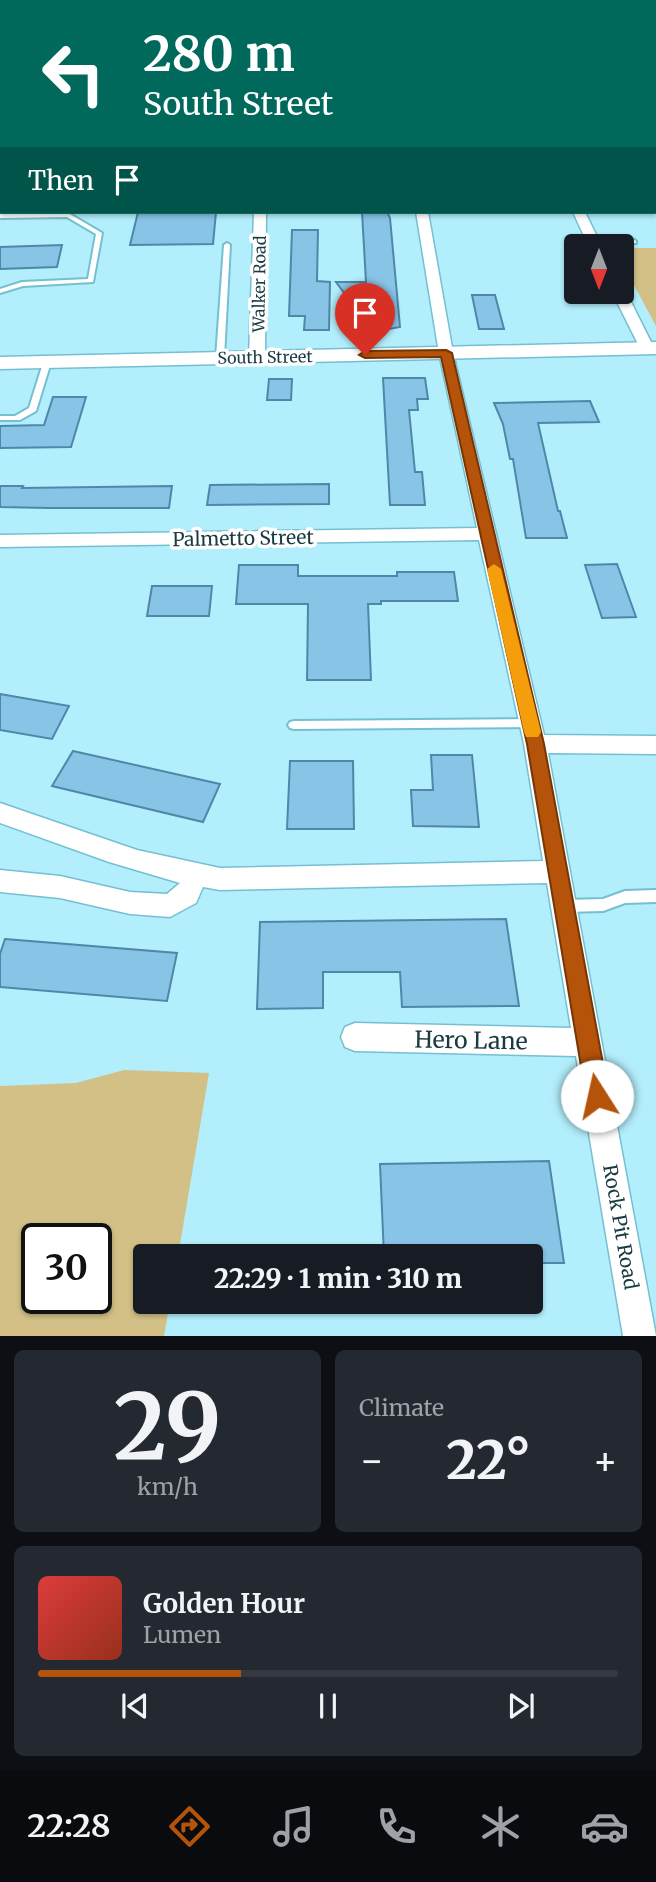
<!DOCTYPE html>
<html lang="en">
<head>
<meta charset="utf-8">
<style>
	body { margin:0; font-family:Merriweather,serif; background:#242831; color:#f1f3f6; height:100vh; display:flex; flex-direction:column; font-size:26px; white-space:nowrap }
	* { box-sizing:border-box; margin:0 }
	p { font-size:23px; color:#9ea1a6 }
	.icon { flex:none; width:38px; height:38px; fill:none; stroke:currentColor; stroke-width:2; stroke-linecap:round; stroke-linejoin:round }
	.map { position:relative; height:1336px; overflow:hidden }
	.details { display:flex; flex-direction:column; gap:14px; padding:14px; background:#0d0f14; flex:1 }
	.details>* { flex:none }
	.banner { position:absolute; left:0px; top:0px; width:656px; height:214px; box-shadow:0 2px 5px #0004; background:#00695c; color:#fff; overflow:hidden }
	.needle { width:46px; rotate:180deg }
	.controls { position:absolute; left:564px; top:234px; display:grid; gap:14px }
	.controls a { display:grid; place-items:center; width:70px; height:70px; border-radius:7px; background:#171b24; box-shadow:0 2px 5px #0004; font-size:35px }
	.speed { position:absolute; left:21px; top:1223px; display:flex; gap:14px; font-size:35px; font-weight:700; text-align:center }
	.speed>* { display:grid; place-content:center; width:91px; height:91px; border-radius:50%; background:#171b24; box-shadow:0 2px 5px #0004; line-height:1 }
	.speed .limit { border:4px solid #111; border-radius:10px; background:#fff; color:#111 }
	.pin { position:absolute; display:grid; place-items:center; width:60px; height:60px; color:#fff; margin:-72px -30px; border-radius:50% 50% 50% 0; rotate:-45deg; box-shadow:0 0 7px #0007 }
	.pin .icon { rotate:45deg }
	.me { position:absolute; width:77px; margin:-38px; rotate:350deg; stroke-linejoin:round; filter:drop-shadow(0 0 5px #0008) }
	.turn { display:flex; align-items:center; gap:24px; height:147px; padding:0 28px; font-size:32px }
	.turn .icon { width:91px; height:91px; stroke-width:2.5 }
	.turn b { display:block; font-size:49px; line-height:60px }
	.then { display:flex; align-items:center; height:66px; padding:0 28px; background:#0003; gap:14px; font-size:26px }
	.big { font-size:52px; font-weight:800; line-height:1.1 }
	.details .tile { flex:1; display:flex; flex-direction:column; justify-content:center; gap:10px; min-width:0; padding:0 24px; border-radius:10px; background:#242831 }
	.details .dial { align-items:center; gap:0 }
	.dial b { font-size:91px; line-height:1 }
	.song { display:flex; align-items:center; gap:21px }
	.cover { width:84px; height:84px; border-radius:10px; background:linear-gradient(135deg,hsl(0 70% 55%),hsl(10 70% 35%)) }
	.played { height:7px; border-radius:4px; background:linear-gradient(90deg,#b45309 35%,#363941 35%) }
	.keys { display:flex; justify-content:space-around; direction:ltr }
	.heat { display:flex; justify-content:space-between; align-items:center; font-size:38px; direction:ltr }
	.details .tiles { flex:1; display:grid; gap:14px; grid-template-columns:1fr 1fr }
	.tile:last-child { grid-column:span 2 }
	.trip { position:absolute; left:133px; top:1244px; width:410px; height:70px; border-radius:7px; background:#171b24; box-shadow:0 2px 5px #0004; font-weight:800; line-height:70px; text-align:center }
	.tab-bar { display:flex; height:112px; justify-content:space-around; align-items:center; background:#090b0e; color:#9ea1a6 }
	.tab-bar .icon { width:49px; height:49px }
	.tab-bar .selected { color:#b45309 }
	.tab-bar b { font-size:32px; color:#f1f3f6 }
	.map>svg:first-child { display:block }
</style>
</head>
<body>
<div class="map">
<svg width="656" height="1336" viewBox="0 0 656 1336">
	<rect width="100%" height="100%" fill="#b3eefc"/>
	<g fill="#d2c086" fill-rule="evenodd">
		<polygon points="621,248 656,248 656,326 621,261"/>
		<path d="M124 1070 209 1073 178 1256H145V1302H170L164 1336H0V1086L76 1083ZM37 1239H96V1298H37Z"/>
	</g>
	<g fill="#88c4e6" stroke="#4d88a8" stroke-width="2">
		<polygon points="138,212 216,212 213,244 130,245"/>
		<polygon points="362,212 387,212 390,218 400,327 373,332 336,282 366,282"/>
		<polygon points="292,230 318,230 317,281 330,282 329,330 304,330 305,316 289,316"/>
		<polygon points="62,245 57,267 0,269 0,247"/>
		<polygon points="472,295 495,295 504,329 479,329"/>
		<polygon points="383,378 425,378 428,399 417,399 418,410 409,410 415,472 422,472 425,505 390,505"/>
		<polygon points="269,379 292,379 291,400 267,400"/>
		<polygon points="53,397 86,397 71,447 0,448 0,426 44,425"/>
		<polygon points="590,401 599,422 538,423 558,511 560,511 567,538 526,538 513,459 510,459 503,424 494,403"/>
		<polygon points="329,484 329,504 207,505 210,485"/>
		<polygon points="0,486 23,486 22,488 172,486 169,508 48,508 0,507"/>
		<polygon points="617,564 636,617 602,618 585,565"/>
		<polygon points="239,565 298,565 298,576 397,576 397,572 454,572 458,601 381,601 381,604 368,604 371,680 307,680 308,604 236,604"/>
		<polygon points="152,586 212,586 209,616 147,616"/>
		<polygon points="0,694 69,706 52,739 0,730"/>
		<polygon points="73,751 220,784 203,822 52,786"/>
		<polygon points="431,755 472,755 479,827 413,826 411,790 433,790"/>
		<polygon points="290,761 353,761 354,829 287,829"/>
		<polygon points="506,919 519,1006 402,1007 400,972 323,972 323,1008 257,1009 260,922"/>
		<polygon points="5,939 177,953 167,1001 0,987 0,954"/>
		<polygon points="549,1161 564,1263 530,1263 530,1256 384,1256 380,1164"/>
	</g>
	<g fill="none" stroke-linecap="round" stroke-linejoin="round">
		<g stroke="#74c0d0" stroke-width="4">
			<g id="lane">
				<rect x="654" y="115" width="2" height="4"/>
				<rect x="0" y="151" width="2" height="4"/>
				<polygon points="68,213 102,233 93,282 23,286 0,293 0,289 22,282 88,279 96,234 67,217 0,218 0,214"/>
				<polygon points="634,240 636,241 636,243 594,245 591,243 594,241"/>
				<polygon points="227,243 230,245 224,358 220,360 216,358 224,245"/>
				<polygon points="44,360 51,362 36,411 20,420 0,420 0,416 15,416 29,408"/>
				<polygon points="530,719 534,720 536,723 534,726 530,727 294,729 290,728 288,725 290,722 294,721"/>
				<polygon points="656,890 656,902 625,903 603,911 564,912 559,910 558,906 559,902 564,900 603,899 625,891"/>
			</g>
		</g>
		<g stroke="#74c0d0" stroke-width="3">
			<g id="street">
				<polygon points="45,0 65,0 43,2"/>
				<rect x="406" y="0" width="8" height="2"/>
				<rect x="0" y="6" width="2" height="4"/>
				<polygon points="654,40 656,41 656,47 654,46"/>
				<polygon points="2,58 2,64 0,65 0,59"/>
				<polygon points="0,77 2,78 2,84 0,83"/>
				<rect x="654" y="78" width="2" height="6"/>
				<polygon points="254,212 266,212 265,357 257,362 249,357"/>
				<polygon points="416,212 428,212 453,353 544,735 656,736 656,754 548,753 656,1336 623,1336 576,1056 355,1051 345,1047 341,1037 345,1027 355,1023 571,1028 547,883 220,890 203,887 196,903 170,917 130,914 60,898 0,892 0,870 60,876 130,892 167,894 180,883 109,862 0,823 0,803 137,850 220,868 543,861 524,744 479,540 0,547 0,535 477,528 439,353"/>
				<polygon points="573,212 585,212 602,247 589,247"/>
				<polygon points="621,288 626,292 654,348 652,351 642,351 640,348 612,292 621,292"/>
			</g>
		</g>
		<g stroke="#74c0d0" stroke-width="3">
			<polygon id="secondary" points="656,342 656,354 0,369 0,357"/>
		</g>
		<use href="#lane" fill="#fff" fill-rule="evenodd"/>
		<use href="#street" fill="#fff" fill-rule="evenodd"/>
		<use href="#secondary" fill="#fff" fill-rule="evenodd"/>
	</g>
	<polygon fill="#b45309" stroke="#753606" stroke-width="2" points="446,350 452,353 544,744 609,1096 605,1104 597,1107 590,1104 586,1096 527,744 441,357 365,358 359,355 365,351"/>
	<polygon fill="#f59e0b" points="494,564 501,569 541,732 538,737 526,737 524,732 487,569"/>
	<g text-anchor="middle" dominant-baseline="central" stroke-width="7" stroke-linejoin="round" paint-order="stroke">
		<g font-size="16" fill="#1b3b42" stroke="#fff">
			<text transform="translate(259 284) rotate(-89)">Walker Road</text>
			<text transform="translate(265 357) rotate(-1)">South Street</text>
		</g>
		<g font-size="19" fill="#1b3b42" stroke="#fff">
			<text transform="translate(243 538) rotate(-1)">Palmetto Street</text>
			<text transform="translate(621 1227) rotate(80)">Rock Pit Road</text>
		</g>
		<g font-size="23" fill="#1b3b42" stroke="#fff">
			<text transform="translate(471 1040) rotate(1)">Hero Lane</text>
		</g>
	</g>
</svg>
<div class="controls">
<a><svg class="needle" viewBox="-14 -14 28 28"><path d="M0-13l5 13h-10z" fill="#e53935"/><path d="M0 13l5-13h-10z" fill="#9ea1a6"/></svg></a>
</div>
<div class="speed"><div class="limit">30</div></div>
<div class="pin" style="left:365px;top:355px;background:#d93025"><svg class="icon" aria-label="arrive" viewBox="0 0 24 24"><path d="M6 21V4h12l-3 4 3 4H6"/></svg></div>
<svg class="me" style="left:597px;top:1096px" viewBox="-20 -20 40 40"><circle r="19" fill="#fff"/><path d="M0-13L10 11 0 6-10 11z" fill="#b45309"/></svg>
<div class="trip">22:29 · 1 min · 310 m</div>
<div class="banner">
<div class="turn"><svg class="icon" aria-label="left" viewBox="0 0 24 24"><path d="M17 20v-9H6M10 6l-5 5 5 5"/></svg><div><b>280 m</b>South Street</div></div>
<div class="then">Then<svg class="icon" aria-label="arrive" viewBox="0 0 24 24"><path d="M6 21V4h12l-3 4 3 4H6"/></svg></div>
</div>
</div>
<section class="details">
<div class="tiles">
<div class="tile dial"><b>29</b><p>km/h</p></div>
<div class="tile"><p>Climate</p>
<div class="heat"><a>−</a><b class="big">22°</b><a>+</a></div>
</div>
<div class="tile">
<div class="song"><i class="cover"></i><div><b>Golden Hour</b><p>Lumen</p></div></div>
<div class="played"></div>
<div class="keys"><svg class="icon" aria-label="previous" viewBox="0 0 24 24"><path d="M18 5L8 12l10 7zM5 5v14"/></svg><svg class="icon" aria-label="pause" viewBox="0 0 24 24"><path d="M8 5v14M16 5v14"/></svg><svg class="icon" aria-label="next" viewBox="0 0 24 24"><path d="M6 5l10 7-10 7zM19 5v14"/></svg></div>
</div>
</div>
</section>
<nav class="tab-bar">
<b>22:28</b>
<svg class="icon selected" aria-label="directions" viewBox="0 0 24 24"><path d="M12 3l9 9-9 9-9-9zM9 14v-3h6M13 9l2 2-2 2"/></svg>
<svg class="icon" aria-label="music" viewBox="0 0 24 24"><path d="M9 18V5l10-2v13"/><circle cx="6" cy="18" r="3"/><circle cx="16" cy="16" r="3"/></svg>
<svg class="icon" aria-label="phone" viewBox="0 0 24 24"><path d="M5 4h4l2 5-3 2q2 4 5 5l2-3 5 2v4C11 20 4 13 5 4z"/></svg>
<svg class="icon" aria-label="climate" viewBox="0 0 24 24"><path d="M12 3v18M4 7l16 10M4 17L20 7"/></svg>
<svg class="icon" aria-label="car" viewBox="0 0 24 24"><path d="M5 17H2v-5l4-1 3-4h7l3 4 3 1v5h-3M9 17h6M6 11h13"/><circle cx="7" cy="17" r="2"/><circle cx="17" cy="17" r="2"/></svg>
</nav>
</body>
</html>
